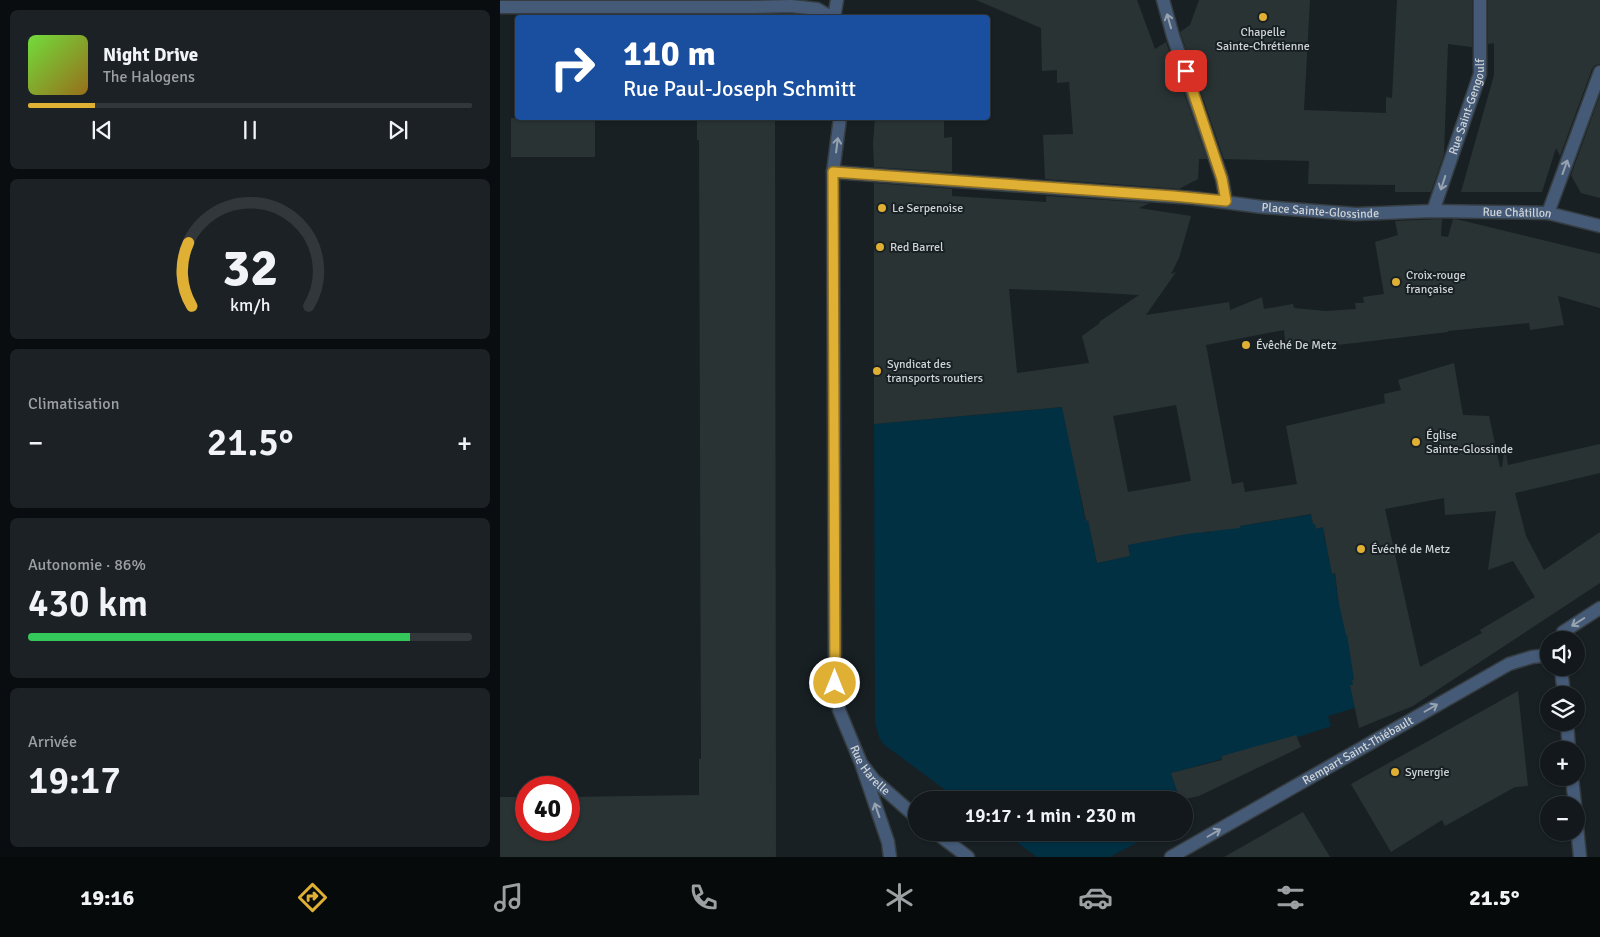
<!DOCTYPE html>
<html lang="fr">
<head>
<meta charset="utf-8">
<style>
	body { margin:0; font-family:Signika,sans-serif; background:#1b2124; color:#f1f3f6; height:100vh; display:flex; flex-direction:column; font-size:19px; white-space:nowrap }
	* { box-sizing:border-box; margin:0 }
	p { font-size:16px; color:#9ca0a3 }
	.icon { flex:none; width:28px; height:28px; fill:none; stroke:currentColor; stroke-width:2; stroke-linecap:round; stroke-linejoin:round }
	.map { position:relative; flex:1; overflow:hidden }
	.drawer { display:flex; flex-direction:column; gap:10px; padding:10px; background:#0a0d0f; width:500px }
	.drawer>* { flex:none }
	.banner { position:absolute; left:15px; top:15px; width:475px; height:105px; border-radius:5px; box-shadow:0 1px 4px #0004,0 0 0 1px #31373a; background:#1a4fa0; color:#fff; overflow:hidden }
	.tools { position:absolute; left:1040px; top:631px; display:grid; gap:10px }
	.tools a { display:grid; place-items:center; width:45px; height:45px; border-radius:50%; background:#12181b; box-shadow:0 1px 4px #0004,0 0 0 1px #31373a; font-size:25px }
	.speed { position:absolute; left:15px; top:776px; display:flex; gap:10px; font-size:25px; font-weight:700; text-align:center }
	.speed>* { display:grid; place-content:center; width:65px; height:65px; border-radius:50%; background:#12181b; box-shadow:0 1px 4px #0004,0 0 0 1px #31373a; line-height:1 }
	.speed .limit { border:8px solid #d22; background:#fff; color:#111 }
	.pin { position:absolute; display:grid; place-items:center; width:42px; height:42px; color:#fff; margin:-21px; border-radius:10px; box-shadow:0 2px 8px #0006 }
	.me { position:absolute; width:55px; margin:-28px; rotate:0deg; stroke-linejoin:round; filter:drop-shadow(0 0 4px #0008) }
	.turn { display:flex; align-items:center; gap:18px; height:105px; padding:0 25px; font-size:22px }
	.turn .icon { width:65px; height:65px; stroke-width:2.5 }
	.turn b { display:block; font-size:35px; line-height:42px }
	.big { font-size:38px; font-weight:600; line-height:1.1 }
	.drawer .tile { flex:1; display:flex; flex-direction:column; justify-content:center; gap:8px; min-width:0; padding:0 18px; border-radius:8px; background:#1b2124 }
	.drawer .dial { align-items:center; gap:0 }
	.dial svg { height:130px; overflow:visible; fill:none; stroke:#31373a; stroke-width:7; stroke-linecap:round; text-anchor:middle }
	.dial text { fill:#f1f3f6; stroke:none }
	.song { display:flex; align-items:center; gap:15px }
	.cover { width:60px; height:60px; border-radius:8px; background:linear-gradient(135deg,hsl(100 70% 55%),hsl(40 70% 35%)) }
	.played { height:5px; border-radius:2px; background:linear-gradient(90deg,#dfb034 15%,#31373a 15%) }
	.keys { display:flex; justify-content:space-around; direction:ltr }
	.heat { display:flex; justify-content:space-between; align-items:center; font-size:28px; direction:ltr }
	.charge { height:8px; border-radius:4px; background:linear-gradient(90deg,#34c759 86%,#31373a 0) }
	.trip { position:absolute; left:408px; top:791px; width:285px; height:50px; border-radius:25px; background:#12181b; box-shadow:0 1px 4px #0004,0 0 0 1px #31373a; font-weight:600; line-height:50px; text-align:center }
	.dock { display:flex; height:80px; justify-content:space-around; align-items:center; background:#070a0b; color:#9ca0a3 }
	.dock .icon { width:35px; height:35px }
	.dock .selected { color:#dfb034 }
	.dock b { font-size:22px; color:#f1f3f6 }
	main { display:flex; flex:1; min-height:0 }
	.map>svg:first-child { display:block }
</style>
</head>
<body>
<main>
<section class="drawer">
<div class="tile">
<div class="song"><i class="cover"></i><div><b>Night Drive</b><p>The Halogens</p></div></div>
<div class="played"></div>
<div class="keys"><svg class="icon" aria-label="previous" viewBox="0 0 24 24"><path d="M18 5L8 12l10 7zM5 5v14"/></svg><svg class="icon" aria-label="pause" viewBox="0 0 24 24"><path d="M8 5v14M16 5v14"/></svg><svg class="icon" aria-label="next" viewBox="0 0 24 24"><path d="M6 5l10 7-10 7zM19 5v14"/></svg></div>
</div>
<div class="tile dial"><svg viewBox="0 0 100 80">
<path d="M14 69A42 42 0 1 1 86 69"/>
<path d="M14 69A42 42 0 0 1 12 30" stroke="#dfb034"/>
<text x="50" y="56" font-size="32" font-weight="700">32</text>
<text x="50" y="72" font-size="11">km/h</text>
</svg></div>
<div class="tile"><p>Climatisation</p>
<div class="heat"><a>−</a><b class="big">21.5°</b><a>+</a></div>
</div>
<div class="tile"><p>Autonomie · 86%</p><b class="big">430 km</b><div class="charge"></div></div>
<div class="tile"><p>Arrivée</p><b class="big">19:17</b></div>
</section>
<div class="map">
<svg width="1100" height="857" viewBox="0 0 1100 857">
	<rect width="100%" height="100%" fill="#182024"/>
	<g fill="#003042">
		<polygon points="565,407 571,447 585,520 588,520 597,563 630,556 628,545 706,530 707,533 710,533 710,531 736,527 740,528 740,526 814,514 814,519 812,520 813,524 815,524 816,529 823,527 825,542 827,543 830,556 828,556 828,558 830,559 833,571 832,573 834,573 837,586 835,587 836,589 837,588 839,604 844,616 842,618 843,620 844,620 846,635 848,635 858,679 852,680 853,685 850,686 851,690 854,690 858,707 828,716 831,726 786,741 672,773 680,800 459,800 383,744 379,737 375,722 374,424"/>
		<polygon points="504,833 654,833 610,857 537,857"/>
	</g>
	<g fill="#293334" fill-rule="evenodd">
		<polygon points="476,0 637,0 655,49 666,42 707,159 699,159 698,179 679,189 545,179 543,135 573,134 569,82 557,83 557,70 542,71 541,28"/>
		<polygon points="699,0 810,0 804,110 886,113 886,97 892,98 897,0 972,0 972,47 948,44 944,154 931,192 895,192 895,185 808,184 809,161 724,159 680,32 690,25"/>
		<polygon points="988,0 1100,0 1100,64 1095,65 1092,69 1060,156 1056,148 1042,192 961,192 994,75 994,43 988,44"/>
		<polygon points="1100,95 1100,198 1081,193 1071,175"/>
		<rect x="11" y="118" width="84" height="39"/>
		<polygon points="197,118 275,118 276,857 0,857 0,797 26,797 26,830 69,830 69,797 199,795 199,759 201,759 199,140 197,140"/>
		<polygon points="375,118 444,118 444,138 452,137 452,172 374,167 373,143"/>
		<path d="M374 183 452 189V196L546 202V196L650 203 639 208 691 216 679 258 671 274 676 272 646 315 729 302 730 310 762 297 764 309 793 304 794 308 825 311 856 309 855 303H864L863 297 884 294 875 242 898 235 895 221 942 219 941 236 948 237 953 219 960 220 1100 254V308L1058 296 1064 325 1030 330 1029 323 948 331V332L786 351 784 330 706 345 732 484 743 482 745 492 797 484 786 426 885 403 884 394 901 390 898 380 954 363 963 415 989 416 1000 467H1002L1004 453H1006L1008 465 1100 444V473L1015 493 1026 536 1044 570 1100 532V583L913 706 859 728 850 685H853L852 680 854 679 847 635H846L839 604 835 573 832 574 823 527 816 529 815 524H813L811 514 740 526V528L687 534 628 545 630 556 597 563 588 520 586 521 562 407 374 424ZM509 289 569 291 639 295 599 322 600 323 582 336 589 363 517 373ZM676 405 691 481 628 492 613 416ZM944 498 945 515 996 511 988 570 1013 561 1035 597 980 630 982 633 920 667 885 509Z"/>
		<polygon points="1018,691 1028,786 1015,787 945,826 942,820 891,852 851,784"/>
		<polygon points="796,735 801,747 699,796 680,800 671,773 722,760 722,756"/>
		<polygon points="803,812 830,857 724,857"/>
	</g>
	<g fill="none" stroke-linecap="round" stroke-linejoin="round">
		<g stroke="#353d40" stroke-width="15">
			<g id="minor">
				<polyline points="663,0 673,36 722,179 726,201"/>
				<polyline points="334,18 337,0"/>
				<path id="s1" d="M333 172 693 198 762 207 856 214 933 211 1048 213 1100 226"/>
				<path id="s2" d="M933 211 980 74V0"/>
				<polyline points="1048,213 1100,72"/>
				<polyline points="1062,640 1063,632 1100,608"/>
				<polyline points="1061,668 1064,695"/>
				<polyline points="1067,722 1069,750"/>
				<polyline points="362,766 388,842 390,857"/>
				<polyline points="1072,778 1075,805"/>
				<polyline points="1076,817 1080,857"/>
				<path id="s3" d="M671 857 1009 664 1032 657 1049 655"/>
			</g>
		</g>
		<g stroke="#353d40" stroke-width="15">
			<g id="tertiary">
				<polyline points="0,7 253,7 291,6 317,9 332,18"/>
				<path id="s4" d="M340 118 333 172 335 683 339 710 361 763 374 780 416 817"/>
				<polyline points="435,832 468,857"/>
			</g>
		</g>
		<use href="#minor" stroke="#455a77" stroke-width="12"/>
		<use href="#tertiary" stroke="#455a77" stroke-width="12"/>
	</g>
	<defs><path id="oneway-shaft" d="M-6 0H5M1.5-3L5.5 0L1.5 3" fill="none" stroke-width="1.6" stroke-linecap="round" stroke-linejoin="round" transform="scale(1.25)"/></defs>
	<g stroke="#97a3b0">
		<use href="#oneway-shaft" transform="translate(669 21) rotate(-106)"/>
		<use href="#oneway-shaft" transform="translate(337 145) rotate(-83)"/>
		<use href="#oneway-shaft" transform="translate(1065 167) rotate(-70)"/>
		<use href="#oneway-shaft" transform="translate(943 183) rotate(108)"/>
		<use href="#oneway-shaft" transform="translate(1078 622) rotate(148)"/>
		<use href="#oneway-shaft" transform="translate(931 708) rotate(-30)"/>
		<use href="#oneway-shaft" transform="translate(377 810) rotate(-109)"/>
		<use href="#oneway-shaft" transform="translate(714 833) rotate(-30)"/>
	</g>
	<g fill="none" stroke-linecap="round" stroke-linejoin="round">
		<g stroke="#917222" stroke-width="12">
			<polyline id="route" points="335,683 333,172 673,196 726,201 722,179 686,71"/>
		</g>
		<use href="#route" stroke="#dfb034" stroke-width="9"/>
	</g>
	<g fill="#dfb034" stroke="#182024" stroke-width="2">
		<circle cx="763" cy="17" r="5"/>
		<circle cx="382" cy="208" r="5"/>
		<circle cx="380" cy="247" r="5"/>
		<circle cx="896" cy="282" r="5"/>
		<circle cx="746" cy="345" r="5"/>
		<circle cx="377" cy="371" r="5"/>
		<circle cx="916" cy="442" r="5"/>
		<circle cx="861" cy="549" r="5"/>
		<circle cx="895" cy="772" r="5"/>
	</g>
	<g text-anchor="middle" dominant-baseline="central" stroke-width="4" stroke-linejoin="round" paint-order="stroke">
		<g font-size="12" fill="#ced3d6" stroke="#182024" text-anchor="start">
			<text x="763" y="32" text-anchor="middle">Chapelle<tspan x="763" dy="14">Sainte-Chrétienne</tspan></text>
			<text x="392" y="208">Le Serpenoise</text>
			<text x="390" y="247">Red Barrel</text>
			<text x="906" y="275">Croix-rouge<tspan x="906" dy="14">française</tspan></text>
			<text x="756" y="345">Évêché De Metz</text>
			<text x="387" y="364">Syndicat des<tspan x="387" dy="14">transports routiers</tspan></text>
			<text x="926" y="435">Église<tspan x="926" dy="14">Sainte-Glossinde</tspan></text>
			<text x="871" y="549">Évéché de Metz</text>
			<text x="905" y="772">Synergie</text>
		</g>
		<g font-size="12" fill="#ced3d6" stroke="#182024">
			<text stroke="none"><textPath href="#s2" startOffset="110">Rue Saint-Gengoulf</textPath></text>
			<text stroke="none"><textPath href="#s1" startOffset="489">Place Sainte-Glossinde</textPath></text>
			<text stroke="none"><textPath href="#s1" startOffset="686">Rue Châtillon</textPath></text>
			<text stroke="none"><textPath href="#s3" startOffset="215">Rempart Saint-Thiébault</textPath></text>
			<text stroke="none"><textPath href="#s4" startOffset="661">Rue Harelle</textPath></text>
		</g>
	</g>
</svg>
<div class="tools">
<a><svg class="icon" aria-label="sound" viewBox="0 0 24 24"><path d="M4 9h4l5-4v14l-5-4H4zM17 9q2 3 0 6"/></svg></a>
<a><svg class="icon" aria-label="layers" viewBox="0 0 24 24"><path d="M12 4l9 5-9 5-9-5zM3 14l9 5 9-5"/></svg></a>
<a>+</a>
<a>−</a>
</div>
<div class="speed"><div class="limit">40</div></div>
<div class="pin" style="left:686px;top:71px;background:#d93025"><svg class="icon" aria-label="arrive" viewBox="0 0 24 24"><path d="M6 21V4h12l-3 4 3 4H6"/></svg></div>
<svg class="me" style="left:335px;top:683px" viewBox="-20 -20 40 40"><circle r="17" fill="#dfb034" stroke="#fff" stroke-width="3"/><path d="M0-11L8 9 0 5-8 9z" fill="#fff"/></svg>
<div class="trip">19:17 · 1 min · 230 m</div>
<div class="banner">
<div class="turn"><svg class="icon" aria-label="right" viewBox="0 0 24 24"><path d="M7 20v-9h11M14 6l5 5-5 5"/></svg><div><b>110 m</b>Rue Paul-Joseph Schmitt</div></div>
</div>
</div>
</main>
<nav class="dock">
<b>19:16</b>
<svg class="icon selected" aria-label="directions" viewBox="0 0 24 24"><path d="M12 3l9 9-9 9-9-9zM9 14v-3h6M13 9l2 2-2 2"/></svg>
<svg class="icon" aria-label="music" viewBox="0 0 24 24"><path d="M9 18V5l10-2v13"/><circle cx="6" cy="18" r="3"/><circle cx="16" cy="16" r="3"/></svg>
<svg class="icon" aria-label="phone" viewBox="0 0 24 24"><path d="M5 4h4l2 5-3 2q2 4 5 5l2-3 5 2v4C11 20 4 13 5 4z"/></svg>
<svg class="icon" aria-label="climate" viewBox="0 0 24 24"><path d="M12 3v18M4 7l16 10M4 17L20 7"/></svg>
<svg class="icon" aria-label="car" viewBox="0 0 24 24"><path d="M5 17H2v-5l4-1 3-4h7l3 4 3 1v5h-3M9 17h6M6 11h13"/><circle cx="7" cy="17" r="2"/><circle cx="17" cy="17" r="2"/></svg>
<svg class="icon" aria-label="filters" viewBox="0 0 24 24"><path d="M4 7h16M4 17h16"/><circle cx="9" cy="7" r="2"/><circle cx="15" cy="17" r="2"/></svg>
<b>21.5°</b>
</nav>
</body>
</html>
